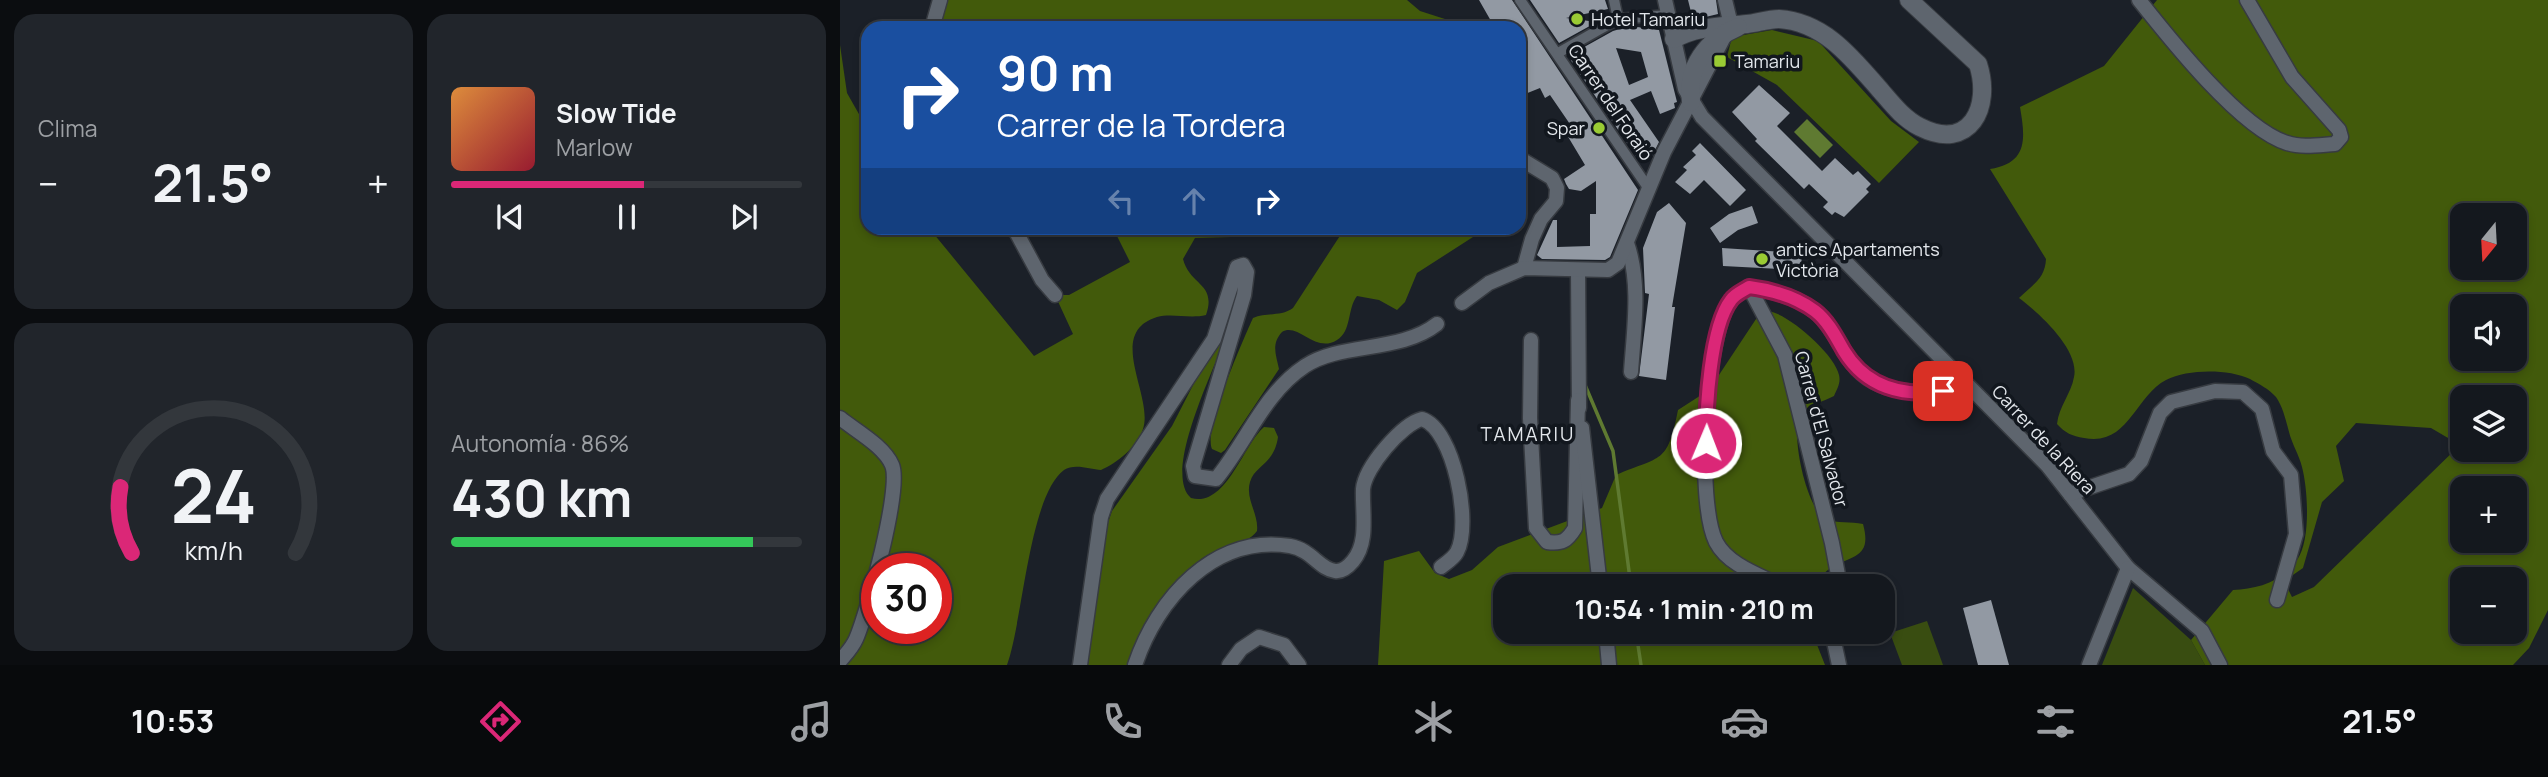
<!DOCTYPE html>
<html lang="es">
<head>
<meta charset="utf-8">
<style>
	body { margin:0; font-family:Manrope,sans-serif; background:#21252b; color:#f1f3f6; height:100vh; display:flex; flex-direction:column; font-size:26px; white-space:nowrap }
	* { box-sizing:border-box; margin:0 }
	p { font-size:23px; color:#9da0a4 }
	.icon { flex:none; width:38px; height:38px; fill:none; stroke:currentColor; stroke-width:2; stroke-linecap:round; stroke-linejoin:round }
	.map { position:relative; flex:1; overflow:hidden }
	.details { display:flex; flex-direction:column; gap:14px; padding:14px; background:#0b0d10; width:840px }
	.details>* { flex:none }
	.banner { position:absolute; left:21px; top:21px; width:665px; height:214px; border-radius:21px; box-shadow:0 4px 10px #0003,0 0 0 2px #33373c; background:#1a4fa0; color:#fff; overflow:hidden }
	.needle { width:46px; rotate:198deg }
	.controls { position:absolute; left:1610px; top:203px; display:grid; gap:14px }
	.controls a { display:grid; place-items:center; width:77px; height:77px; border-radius:14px; background:#14181e; box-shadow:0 4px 10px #0003,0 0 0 2px #33373c; font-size:35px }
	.speed { position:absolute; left:21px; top:553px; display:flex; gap:14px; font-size:35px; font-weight:700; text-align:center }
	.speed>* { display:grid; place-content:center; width:91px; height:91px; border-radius:50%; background:#14181e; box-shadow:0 4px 10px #0003,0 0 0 2px #33373c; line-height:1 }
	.speed .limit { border:10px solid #d22; background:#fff; color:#111 }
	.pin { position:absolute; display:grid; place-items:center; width:60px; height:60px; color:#fff; margin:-30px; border-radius:14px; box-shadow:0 4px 10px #0006 }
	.me { position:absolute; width:77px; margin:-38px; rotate:1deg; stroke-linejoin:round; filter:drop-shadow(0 0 5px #0008) }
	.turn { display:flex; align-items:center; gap:24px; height:147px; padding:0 21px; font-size:32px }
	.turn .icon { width:91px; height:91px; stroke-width:2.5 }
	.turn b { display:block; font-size:49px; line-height:60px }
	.lanes { display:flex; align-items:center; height:66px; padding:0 21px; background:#0003; justify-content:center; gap:35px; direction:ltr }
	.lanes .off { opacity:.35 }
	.big { font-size:52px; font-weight:700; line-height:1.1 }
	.details .card { flex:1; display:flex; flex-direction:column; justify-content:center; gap:10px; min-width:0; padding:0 24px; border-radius:21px; background:#21252b }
	.details .dial { align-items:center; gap:0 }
	.dial svg { height:182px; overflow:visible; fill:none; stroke:#33373c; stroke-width:7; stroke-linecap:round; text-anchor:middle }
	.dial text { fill:#f1f3f6; stroke:none }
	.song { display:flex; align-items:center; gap:21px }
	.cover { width:84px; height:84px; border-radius:10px; background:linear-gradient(135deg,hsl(30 70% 55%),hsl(350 70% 35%)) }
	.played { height:7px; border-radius:4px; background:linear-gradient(90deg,#db2777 55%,#33373c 55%) }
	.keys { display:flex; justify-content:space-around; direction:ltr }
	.heat { display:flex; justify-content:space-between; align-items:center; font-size:38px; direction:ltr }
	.charge { height:10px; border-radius:5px; background:linear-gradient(90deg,#34c759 86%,#33373c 0) }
	.details .tiles { flex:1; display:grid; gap:14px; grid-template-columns:repeat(2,1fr) }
	.trip { position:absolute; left:653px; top:574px; width:402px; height:70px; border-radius:21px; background:#14181e; box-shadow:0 4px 10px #0003,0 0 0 2px #33373c; font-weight:700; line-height:70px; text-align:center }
	.tabs { display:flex; height:112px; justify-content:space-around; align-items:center; background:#080a0c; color:#9da0a4 }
	.tabs .icon { width:49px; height:49px }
	.tabs .active { color:#db2777 }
	.tabs b { font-size:32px; color:#f1f3f6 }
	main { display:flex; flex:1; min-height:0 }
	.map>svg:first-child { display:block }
</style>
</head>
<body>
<main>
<section class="details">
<div class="tiles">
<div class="card"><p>Clima</p>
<div class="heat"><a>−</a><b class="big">21.5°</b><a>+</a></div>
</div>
<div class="card">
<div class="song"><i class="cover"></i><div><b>Slow Tide</b><p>Marlow</p></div></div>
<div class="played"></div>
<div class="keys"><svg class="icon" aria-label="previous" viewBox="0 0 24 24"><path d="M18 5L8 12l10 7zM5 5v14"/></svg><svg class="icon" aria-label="pause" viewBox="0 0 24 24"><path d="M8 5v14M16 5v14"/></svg><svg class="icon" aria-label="next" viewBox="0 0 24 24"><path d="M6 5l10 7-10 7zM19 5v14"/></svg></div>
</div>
<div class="card dial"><svg viewBox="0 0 100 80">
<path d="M14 69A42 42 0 1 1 86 69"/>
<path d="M14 69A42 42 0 0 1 9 40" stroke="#db2777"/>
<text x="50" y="56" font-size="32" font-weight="700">24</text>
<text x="50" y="72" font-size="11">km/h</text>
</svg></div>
<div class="card"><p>Autonomía · 86%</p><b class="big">430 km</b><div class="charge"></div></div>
</div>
</section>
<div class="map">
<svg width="1708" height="665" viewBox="0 0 1708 665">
	<rect width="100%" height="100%" fill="#1b2028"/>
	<g fill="#394d11">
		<polygon points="1293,588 1351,640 1365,665 1262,665"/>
		<polygon points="1087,621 1103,665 1062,665 1050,633"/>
	</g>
	<g fill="#425a0b" fill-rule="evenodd">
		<polygon points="100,0 567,0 580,11 633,28 92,28"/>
		<path d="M1317 0H1708V610L1689 648 1673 665H1365L1351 640 1393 590C1417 589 1443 582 1457 560 1471 540 1468 490 1462 467 1459 455 1452 444 1449 432 1446 421 1443 407 1436 397 1429 389 1419 384 1410 379 1388 369 1348 369 1326 380 1295 396 1288 447 1244 438 1232 436 1225 433 1217 424 1219 406 1231 394 1234 377 1240 350 1199 313 1179 298 1193 284 1205 279 1206 259L1150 169C1189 163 1185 137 1180 107L1264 66ZM1622 215H1675V268H1622ZM1622 306H1675V359H1622ZM1622 397H1675V450H1622ZM1516 423 1591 428 1620 445 1474 587 1452 597 1444 581 1463 568 1482 502 1504 481 1496 446ZM1622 488H1675V541H1622ZM1622 579H1675V632H1622Z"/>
		<polygon points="932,30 978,41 1051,121 1079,142 1039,183 937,85 887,57 892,37"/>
		<path d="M0 45 7 93 28 130V228H89L194 356 233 334 215 295H229L290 262 273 228H396L392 237 355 238 343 259C350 286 377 283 366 315 350 319 332 313 317 317 265 333 314 396 303 429 297 447 277 463 261 470 250 469 234 463 224 470 189 496 183 621 167 665H0ZM37 569H96V628H37Z"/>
		<path d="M505 228H647L577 273 565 302 557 310 539 300 517 296C507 309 512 331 497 340 475 354 458 322 442 332 431 344 436 355 439 369L385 450 381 453 372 449C363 431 403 340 413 318 426 312 441 317 453 308Z"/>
		<path d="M932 312C952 317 995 355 999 375 1001 383 997 389 994 396 983 402 969 404 961 414 949 432 967 511 986 519 997 524 1011 521 1023 524 1032 557 1014 555 992 567 984 572 978 580 971 586H665V632H972L985 665H538L544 561 579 551 595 573 609 579 632 570 658 547 762 508 776 475C822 455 827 465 838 410L869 390 920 313Z"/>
		<path d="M388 317 392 320C382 355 320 471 351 498 386 508 403 445 424 427L434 428 438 437C434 465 415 465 410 482 405 499 419 514 417 531 406 547 375 547 360 560 329 588 311 630 291 665H245L264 534 272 511 332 426Z"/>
	</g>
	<polygon fill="#5f7a31" points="967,119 993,145 980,158 954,132"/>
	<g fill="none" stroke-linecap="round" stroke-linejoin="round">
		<g stroke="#5f7a31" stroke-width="3.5">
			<polyline points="745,385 773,451 791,586"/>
			<polyline points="796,632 801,665"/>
		</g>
	</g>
	<g fill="#9299a3" fill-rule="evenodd">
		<polygon points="639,0 672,0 798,190 770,257 765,260 702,259 697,255 713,220 717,220 717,247 750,246 750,214 756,214 756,181 741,191 729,189 726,184 724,179 745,165 727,135 734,130 710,95 705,98 700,88 685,94 679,78 679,28 655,28"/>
		<polygon points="690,0 765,0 768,9 726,18 757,22 719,43"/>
		<polygon points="848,0 876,0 878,14 853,20"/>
		<path d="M790 26 819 30 837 102 834 103 835 108 820 114 811 91 790 100 819 142 811 158 803 150 796 156 728 56 773 31ZM776 48 801 52 808 77 789 85Z"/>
		<polygon points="919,85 950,113 937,126 982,171 995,158 1013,175 1018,171 1031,184 1026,189 1029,192 1004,217 995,212 992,215 983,207 988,202 969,184 964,189 915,141 917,139 892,112"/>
		<polygon points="860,143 906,190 890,206 864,180 850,194 835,182 847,170 843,167 856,155 852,151"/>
		<polygon points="829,203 846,223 832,307 835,307 826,380 799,376 809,294 805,293 803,248 817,212"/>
		<polygon points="912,206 918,223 898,230 880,243 870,228 889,214"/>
		<polygon points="882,248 962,253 961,270 883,266"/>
		<polygon points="1151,600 1169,665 1138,665 1123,608"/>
	</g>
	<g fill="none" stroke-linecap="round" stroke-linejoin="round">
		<g stroke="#373b41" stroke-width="13">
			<g id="pedestrian">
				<polyline points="680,0 809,189"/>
				<polyline points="774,0 778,19"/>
				<polyline points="718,53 778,19 829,15"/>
			</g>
		</g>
		<g stroke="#373b41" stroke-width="17">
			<g id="minor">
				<polyline points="825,0 845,89 862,117 1207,465 1288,568 1362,631 1380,665"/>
				<polyline points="885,0 891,25"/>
				<path d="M1299 0C1329 38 1401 129 1447 143 1462 148 1479 145 1495 144L1501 137 1499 130 1452 77 1407 0"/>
				<polyline points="92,28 100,0"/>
				<polyline points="679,158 712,178 717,188 716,201 701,219 692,239 684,268"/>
				<polyline points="174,228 202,280 215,295"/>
				<path d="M787 243C801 284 794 328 791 372"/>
				<polyline points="738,270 739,408"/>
				<polyline points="909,287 945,355 992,543 999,580 996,586"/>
				<polyline points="622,303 649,283 684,268 768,270 778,263 824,152 884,37"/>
				<path d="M691 340 690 418 696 528 707 542C722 544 727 541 735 528L738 400"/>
				<path d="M0 418C16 431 44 446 52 465 62 488 27 614 16 639 12 648 6 654 0 661"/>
				<polyline points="742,428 760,586"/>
				<polyline points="1230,494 1289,474 1301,461 1320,413 1331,402 1375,391 1403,392 1422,409 1433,451 1451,475 1456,534 1437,600"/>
				<path d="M941 586C919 575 888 565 876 542 856 502 864 335 891 300 896 294 903 291 909 287 932 291 960 297 978 314 993 328 1000 347 1012 363 1037 397 1089 397 1125 383"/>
				<polyline points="766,632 769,665"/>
				<polyline points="992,632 999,665"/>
				<path d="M240 665 261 517 267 499 374 339 397 267 403 265 407 272 404 295 353 466 355 476 376 479C406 443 424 393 465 366 501 342 560 353 597 324"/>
				<path d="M295 665C317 599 374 534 450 546 472 550 479 569 495 571 502 572 508 567 513 561 529 542 522 513 523 489 525 467 562 424 582 419 614 429 632 524 617 552 614 558 606 563 601 567"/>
				<polyline points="389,665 401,649 419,637 444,645 459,665"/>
				<polyline points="1249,665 1288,568"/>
			</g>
		</g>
		<g stroke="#373b41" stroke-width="20">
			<g id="tertiary">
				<path d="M834 39C857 26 881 27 907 24 917 23 928 19 939 19 985 22 1013 59 1041 91 1053 105 1064 119 1080 127 1130 152 1152 107 1138 64L1069 0"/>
				<path d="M851 102C846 67 867 40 898 27"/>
			</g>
		</g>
		<use href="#pedestrian" stroke="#5e656e" stroke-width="10"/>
		<use href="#minor" stroke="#5e656e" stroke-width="14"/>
		<use href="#tertiary" stroke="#5e656e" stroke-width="18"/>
	</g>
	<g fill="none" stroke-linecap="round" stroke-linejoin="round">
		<g stroke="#8e194d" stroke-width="18">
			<path id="route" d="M866 443C866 409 870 327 891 300 895 294 903 291 909 287 932 290 956 297 975 311 988 321 996 337 1004 351 1026 387 1062 397 1103 391"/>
		</g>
		<use href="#route" stroke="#db2777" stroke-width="12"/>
	</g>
	<g fill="#9acb34" stroke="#12171e" stroke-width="2.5">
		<circle cx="737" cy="19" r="7"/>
		<rect x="873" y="54" width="14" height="14" rx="3.5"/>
		<circle cx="759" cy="128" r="7"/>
		<circle cx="922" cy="259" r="7"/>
	</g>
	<g text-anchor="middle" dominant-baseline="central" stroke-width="7" stroke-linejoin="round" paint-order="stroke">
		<g font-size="18" fill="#e3e7ec" stroke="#12171e" text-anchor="start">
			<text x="751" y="19">Hotel Tamariu</text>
			<text x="894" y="61">Tamariu</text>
			<text x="745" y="128" text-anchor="end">Spar</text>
			<text x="936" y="249">antics Apartaments<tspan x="936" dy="21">Victòria</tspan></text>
		</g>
		<g font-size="18" fill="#e3e7ec" stroke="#12171e">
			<text transform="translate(771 102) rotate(56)">Carrer del Foraió</text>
			<text transform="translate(982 429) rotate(75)">Carrer d'El Salvador</text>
			<text transform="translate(1204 439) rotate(47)">Carrer de la Riera</text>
		</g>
		<g font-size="19" letter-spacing="2" fill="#e3e7ec" stroke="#12171e">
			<text x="688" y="434">TAMARIU</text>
		</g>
	</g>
</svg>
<div class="controls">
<a><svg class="needle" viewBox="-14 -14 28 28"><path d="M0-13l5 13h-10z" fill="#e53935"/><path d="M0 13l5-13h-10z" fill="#9da0a4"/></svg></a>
<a><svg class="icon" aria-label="sound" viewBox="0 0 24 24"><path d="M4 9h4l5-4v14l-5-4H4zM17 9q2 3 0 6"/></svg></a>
<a><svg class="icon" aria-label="layers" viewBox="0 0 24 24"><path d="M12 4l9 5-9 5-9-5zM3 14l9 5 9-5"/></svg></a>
<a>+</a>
<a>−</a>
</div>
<div class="speed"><div class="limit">30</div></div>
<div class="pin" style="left:1103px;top:391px;background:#d93025"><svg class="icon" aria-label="arrive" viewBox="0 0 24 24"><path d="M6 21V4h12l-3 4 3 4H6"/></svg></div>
<svg class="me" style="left:866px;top:443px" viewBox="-20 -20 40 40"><circle r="17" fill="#db2777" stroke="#fff" stroke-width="3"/><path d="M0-11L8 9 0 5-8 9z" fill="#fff"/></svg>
<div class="trip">10:54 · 1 min · 210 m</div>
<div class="banner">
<div class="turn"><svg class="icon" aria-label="right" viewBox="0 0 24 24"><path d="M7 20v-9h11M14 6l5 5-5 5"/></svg><div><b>90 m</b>Carrer de la Tordera</div></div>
<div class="lanes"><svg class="icon off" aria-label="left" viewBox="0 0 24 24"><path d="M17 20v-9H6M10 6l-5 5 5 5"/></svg><svg class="icon off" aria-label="ahead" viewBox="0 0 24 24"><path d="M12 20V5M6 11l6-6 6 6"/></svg><svg class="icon" aria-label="right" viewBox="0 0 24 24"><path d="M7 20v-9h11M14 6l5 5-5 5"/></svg></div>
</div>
</div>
</main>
<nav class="tabs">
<b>10:53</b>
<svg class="icon active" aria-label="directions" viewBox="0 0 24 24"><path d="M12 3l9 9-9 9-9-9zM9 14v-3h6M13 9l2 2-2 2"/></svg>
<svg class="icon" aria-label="music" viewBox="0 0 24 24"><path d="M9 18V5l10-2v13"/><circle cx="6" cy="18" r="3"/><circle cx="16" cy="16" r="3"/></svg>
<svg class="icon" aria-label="phone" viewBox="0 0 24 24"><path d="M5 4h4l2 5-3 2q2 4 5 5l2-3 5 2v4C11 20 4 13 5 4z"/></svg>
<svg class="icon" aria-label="climate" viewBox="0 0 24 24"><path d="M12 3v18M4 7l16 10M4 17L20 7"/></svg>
<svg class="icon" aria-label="car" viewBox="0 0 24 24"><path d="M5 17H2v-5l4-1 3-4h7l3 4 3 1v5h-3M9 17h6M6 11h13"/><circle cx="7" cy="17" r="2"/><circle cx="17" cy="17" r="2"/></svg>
<svg class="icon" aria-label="filters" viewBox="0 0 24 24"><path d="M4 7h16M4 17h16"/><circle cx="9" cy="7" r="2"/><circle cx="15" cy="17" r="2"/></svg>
<b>21.5°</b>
</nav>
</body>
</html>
